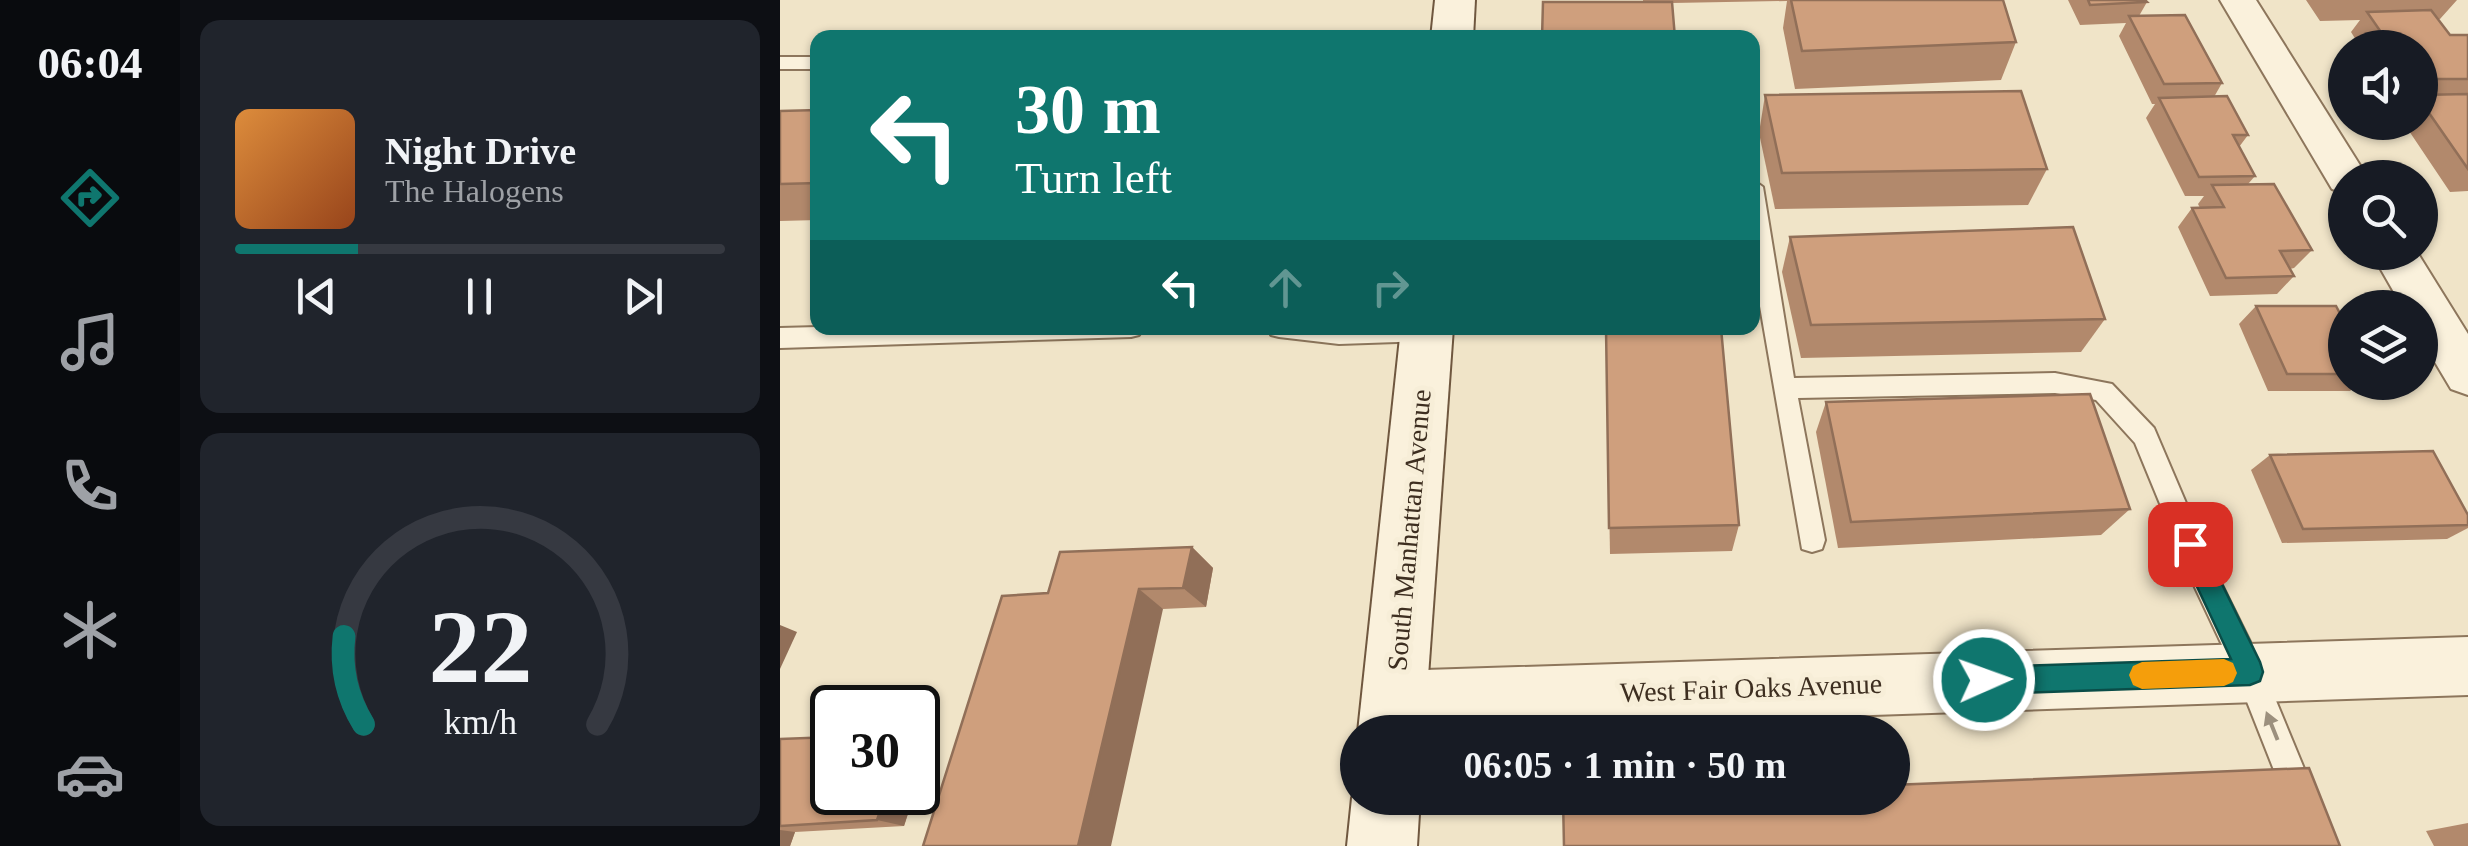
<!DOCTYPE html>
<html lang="en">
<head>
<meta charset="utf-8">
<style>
	body { margin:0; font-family:Georgia,serif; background:#20242c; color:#f1f3f6; height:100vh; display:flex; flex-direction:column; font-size:38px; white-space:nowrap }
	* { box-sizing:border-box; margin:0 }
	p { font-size:32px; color:#9ea1a6 }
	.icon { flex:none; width:55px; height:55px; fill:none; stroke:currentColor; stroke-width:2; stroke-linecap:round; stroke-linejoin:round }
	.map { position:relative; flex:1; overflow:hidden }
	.panel { display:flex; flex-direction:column; gap:20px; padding:20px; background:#0d0f14; width:600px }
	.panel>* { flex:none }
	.top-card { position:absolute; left:30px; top:30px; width:950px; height:305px; border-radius:20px; box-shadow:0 2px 8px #0004; background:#0f766e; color:#fff; overflow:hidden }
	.controls { position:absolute; left:1548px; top:30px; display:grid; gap:20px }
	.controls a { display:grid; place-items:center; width:110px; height:110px; border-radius:50%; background:#171b24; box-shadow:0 2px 8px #0004; font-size:50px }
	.speed { position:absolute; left:30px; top:685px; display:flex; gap:20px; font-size:50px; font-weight:700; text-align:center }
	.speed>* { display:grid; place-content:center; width:130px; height:130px; border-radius:50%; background:#171b24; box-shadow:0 2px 8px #0004; line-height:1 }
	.speed .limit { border:5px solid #111; border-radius:15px; background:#fff; color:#111 }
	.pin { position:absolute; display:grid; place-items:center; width:85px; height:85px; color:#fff; margin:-42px; border-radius:20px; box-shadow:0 5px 15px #0006 }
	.me { position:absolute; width:110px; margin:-55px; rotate:88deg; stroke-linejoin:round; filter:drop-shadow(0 0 8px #0008) }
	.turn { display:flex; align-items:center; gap:35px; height:210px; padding:0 40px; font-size:45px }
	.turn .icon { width:130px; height:130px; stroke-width:2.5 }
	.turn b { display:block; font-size:70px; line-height:85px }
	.lanes { display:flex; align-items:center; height:95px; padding:0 40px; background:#0003; justify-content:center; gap:50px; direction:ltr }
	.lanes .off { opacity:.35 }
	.panel .widget { flex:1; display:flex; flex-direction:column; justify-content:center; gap:15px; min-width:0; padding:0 35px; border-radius:20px; background:#20242c }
	.panel .dial { align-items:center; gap:0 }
	.dial svg { height:260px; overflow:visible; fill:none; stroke:#363941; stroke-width:7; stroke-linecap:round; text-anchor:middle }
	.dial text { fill:#f1f3f6; stroke:none }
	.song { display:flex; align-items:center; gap:30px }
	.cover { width:120px; height:120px; border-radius:15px; background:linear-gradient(135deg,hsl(30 70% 55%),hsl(20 70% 35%)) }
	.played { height:10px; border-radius:5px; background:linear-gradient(90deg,#0f766e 25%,#363941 25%) }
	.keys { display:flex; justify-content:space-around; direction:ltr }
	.trip { position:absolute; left:560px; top:715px; width:570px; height:100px; border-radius:50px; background:#171b24; box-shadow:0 2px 8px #0004; font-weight:700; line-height:100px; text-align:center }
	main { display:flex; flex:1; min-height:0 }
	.tabs { display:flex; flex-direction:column; width:180px; justify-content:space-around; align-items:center; background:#090b0e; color:#9ea1a6 }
	.tabs .icon { width:70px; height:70px }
	.tabs .current { color:#0f766e }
	.tabs b { font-size:45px; color:#f1f3f6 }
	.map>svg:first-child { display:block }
</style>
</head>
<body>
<main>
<nav class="tabs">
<b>06:04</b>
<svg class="icon current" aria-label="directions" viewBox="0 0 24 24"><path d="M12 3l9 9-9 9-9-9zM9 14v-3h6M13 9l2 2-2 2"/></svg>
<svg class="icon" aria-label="music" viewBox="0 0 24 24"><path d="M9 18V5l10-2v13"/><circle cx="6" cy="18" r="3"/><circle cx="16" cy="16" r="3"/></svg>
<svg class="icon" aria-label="phone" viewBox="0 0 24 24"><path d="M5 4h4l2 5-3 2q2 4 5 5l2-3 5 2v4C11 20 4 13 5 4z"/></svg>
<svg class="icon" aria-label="climate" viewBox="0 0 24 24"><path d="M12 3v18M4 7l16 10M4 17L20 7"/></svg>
<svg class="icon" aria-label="car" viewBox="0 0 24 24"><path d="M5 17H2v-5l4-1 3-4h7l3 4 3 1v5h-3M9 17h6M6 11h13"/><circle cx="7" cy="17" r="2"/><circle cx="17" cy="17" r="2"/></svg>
</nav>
<section class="panel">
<div class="widget">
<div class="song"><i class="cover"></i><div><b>Night Drive</b><p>The Halogens</p></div></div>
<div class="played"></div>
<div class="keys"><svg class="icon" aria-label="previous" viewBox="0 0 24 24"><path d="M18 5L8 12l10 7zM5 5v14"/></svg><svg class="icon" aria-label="pause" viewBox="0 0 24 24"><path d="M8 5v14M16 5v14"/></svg><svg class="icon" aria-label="next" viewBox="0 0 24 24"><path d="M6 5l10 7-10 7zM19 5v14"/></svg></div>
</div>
<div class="widget dial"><svg viewBox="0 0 100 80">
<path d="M14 69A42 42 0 1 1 86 69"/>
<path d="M14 69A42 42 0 0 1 8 42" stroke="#0f766e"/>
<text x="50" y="56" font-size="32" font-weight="700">22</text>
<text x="50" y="72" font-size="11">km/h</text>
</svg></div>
</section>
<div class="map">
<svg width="1688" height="846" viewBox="0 0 1688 846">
	<rect width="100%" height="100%" fill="#f0e4c8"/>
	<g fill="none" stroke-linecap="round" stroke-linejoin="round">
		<g stroke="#8d765c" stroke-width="4">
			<g id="lane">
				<rect x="0" y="57" width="38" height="12"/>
				<polygon points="972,179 983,187 1014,378 1275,373 1332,384 1374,428 1435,571 1480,662 1556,846 1524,846 1458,679 1411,579 1355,443 1316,400 1275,393 1018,398 1045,540 1042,549 1032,552 1022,549 972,260"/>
				<polygon points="0,328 38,327 363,328 359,335 351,337 0,348"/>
				<polygon points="488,328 655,328 658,332 654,339 646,341 559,344 499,337 491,335"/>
			</g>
		</g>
		<g stroke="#8d765c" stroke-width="4">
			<g id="street">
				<polygon points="1440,0 1476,0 1588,178 1565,178 1565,193 1552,189"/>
				<polygon points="1591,252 1637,252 1688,334 1688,395 1671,389 1640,337 1640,308 1623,308"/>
				<polygon points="1688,637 1688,695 614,731 593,722 584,701 593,680 614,671"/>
			</g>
		</g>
		<g stroke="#6f573f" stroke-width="4">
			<g id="secondary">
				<polygon points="655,0 695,0 693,38 651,38"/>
				<polygon points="621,328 673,328 644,732 578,732"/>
				<polygon points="578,784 578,798 640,798 637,846 567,846 572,798"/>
			</g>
		</g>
		<use href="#lane" fill="#faf1dc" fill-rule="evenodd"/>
		<use href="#street" fill="#faf1dc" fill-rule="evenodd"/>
		<use href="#secondary" fill="#faf1dc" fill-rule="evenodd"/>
	</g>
	<g fill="#b2896c">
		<polygon points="863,0 1223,0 1236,42 1221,80 1015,89 1003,28 1007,1 892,3 863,2"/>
		<polygon points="1288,0 1365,0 1367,2 1359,16 1442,83 1434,97 1468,135 1459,147 1475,176 1468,184 1532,250 1514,268 1510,269 1514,276 1497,294 1430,296 1398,227 1412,208 1420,208 1418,204 1424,196 1405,196 1366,118 1375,104 1372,104 1339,36 1346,23 1300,25"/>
		<polygon points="1526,0 1677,0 1660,19 1658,19 1670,35 1688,35 1688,191 1670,192 1623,122 1640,122 1640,48 1581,48 1571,32 1580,20 1540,21"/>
		<polygon points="985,95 1267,169 1248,205 995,209 979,133"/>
		<polygon points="38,110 38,220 0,221 0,111"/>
		<polygon points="1010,237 1325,319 1301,352 1021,358 1002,272"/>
		<polygon points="1476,306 1565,323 1565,382 1580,382 1570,391 1488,391 1459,324"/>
		<polygon points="826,328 959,525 952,551 830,554"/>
		<polygon points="1046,402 1350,509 1321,535 1058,548 1036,432"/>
		<polygon points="1490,455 1688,515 1688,528 1667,539 1502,543 1471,470"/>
		<polygon points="412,547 433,568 426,607 383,609 268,593"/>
		<polygon points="0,739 52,792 135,792 124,826 15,832 10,846 0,846"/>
		<polygon points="1688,823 1688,846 1654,846 1646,831"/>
	</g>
	<g fill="#916f58">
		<polygon points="412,547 433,568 426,607 403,588"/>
		<polygon points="359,589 383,609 331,846 298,846"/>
		<polygon points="0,625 17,632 0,669"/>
		<polygon points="138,736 153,741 138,786"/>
		<polygon points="107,792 135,792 124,826 97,820"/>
		<polygon points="0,830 15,832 10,846 0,846"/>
	</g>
	<g fill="#cf9f7d" stroke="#916f58" stroke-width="2.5">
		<polygon points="1011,0 1223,0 1236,42 1022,51"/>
		<polygon points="1308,0 1365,0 1367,2 1310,5"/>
		<polygon points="763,2 892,2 895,38 762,38"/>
		<polygon points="1651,10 1670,35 1688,35 1688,79 1640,79 1640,48 1612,48 1587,12"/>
		<polygon points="1405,15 1442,83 1384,84 1349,16"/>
		<polygon points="1241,91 1267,169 1002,173 985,95"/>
		<polygon points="1688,94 1688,169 1640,100 1640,95"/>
		<polygon points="1447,96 1468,135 1453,135 1475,176 1419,177 1379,98"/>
		<polygon points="38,110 38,183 0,184 0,111"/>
		<polygon points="1494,184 1532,250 1500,251 1514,276 1446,278 1412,208 1444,207 1432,185"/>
		<polygon points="1293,227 1325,319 1031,325 1010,237"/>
		<polygon points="1476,306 1556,306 1565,323 1565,374 1507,374"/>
		<polygon points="826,328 941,328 959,525 829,528"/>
		<polygon points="1310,394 1350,509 1071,522 1046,402"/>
		<polygon points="1653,451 1688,515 1688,525 1523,529 1490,455"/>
		<polygon points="412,547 403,588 359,589 298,846 143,846 222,596 268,593 280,552"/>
		<polygon points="52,737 52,792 107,792 97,820 0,826 0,739"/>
		<polygon points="1529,768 1560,846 784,846 783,798 1112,798 1112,785"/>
	</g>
	<defs><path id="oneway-solid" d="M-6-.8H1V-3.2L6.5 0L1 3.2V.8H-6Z" transform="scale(2.5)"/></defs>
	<use fill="#9c907e" href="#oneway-solid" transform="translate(1492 726) rotate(-112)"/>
	<polygon fill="#0f766e" stroke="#0a4d48" stroke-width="2.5" points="1410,532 1418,535 1480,662 1483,672 1480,681 1470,685 1204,694 1194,690 1190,680 1194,671 1204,667 1451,659 1397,544 1401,535"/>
	<polygon fill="#f59e0b" points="1444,659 1453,663 1457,673 1453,682 1444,686 1362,689 1353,685 1349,675 1353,666 1362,662"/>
	<g text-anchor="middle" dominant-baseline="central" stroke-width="10" stroke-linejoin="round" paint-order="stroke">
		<g font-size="28" fill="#3d2e20" stroke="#f7eed8">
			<text transform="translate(629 530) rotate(-85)">South Manhattan Avenue</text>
			<text transform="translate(971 688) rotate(-2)">West Fair Oaks Avenue</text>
		</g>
	</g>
</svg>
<div class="controls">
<a><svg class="icon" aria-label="sound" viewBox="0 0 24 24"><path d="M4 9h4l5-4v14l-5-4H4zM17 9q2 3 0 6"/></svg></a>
<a><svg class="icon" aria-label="search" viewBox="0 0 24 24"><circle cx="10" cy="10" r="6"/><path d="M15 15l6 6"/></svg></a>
<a><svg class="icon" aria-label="layers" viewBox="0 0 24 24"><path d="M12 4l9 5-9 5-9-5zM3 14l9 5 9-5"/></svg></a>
</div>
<div class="speed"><div class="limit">30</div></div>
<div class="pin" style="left:1410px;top:544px;background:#d93025"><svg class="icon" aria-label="arrive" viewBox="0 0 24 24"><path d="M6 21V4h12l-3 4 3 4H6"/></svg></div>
<svg class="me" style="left:1204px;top:680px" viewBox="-20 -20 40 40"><circle r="17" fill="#0f766e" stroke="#fff" stroke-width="3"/><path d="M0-11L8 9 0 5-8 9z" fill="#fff"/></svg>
<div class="trip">06:05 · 1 min · 50 m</div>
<div class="top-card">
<div class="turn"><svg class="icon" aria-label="left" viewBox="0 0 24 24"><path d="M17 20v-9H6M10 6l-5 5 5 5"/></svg><div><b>30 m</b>Turn left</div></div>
<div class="lanes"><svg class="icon" aria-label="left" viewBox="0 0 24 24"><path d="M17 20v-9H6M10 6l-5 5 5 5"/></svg><svg class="icon off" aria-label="ahead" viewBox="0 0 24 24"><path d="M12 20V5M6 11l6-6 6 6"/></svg><svg class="icon off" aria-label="right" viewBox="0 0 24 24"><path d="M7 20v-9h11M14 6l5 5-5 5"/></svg></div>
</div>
</div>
</main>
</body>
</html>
